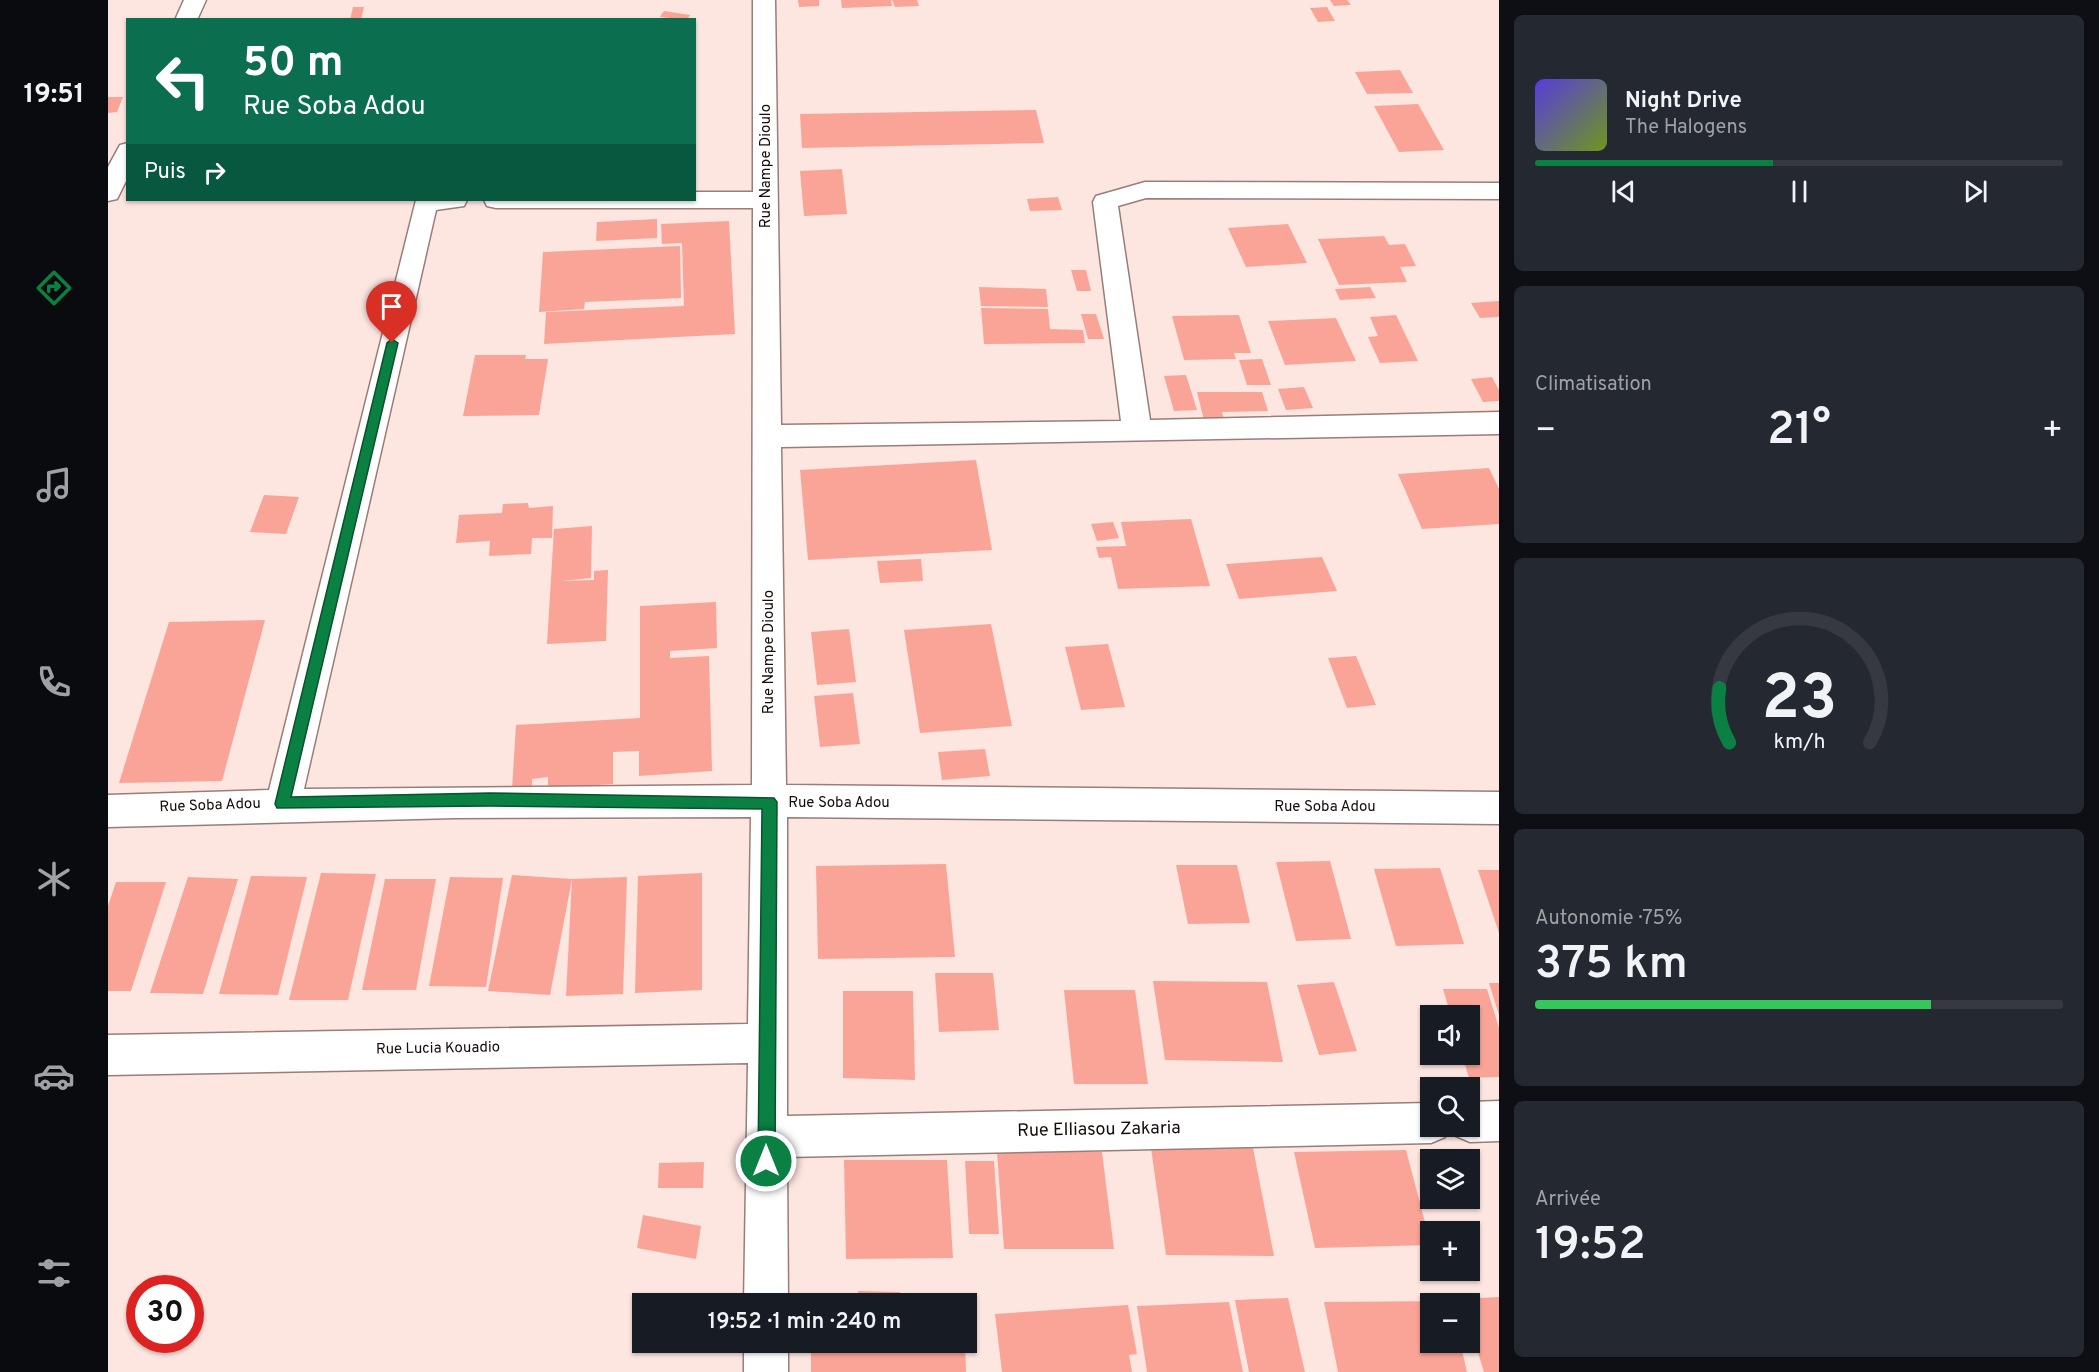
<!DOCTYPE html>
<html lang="fr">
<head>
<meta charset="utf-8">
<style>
	body { margin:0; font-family:Overpass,sans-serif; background:#242831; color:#f1f3f6; height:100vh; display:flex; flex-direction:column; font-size:22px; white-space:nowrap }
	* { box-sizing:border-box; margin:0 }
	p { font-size:20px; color:#9ea1a6 }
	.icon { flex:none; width:33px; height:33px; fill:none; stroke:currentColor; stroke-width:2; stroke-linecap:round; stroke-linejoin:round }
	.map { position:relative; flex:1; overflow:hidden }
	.panel { display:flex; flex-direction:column; gap:15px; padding:15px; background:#0d0f14; width:600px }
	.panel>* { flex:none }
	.guide { position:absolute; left:18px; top:18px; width:570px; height:183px; border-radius:0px; box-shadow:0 2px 4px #0004; background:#0b6e4f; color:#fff; overflow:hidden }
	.buttons { position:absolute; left:1312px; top:1005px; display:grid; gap:12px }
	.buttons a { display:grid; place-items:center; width:60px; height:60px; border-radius:0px; background:#171b24; box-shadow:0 2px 4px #0004; font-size:30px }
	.speed { position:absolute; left:18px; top:1275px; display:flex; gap:12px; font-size:30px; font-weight:700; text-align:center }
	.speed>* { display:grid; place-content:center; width:78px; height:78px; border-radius:50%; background:#171b24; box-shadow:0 2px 4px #0004; line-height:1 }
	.speed .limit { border:9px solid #d22; background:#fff; color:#111 }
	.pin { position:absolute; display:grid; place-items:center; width:51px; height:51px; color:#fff; margin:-62px -26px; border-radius:50% 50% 50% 0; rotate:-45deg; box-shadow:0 0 6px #0007 }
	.pin .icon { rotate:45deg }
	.me { position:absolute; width:66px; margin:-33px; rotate:0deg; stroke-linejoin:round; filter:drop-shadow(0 0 4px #0008) }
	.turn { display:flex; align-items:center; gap:21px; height:126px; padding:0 18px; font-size:27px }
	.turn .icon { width:78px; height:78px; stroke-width:2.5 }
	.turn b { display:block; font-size:42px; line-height:51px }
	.then { display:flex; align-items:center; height:57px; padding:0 18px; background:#0003; gap:12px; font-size:22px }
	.big { font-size:45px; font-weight:600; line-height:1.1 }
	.panel .tile { flex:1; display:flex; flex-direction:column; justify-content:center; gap:9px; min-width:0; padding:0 21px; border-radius:9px; background:#242831 }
	.panel .dial { align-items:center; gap:0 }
	.dial svg { height:156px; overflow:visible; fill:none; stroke:#363941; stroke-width:7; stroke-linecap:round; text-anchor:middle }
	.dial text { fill:#f1f3f6; stroke:none }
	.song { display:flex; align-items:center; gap:18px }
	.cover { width:72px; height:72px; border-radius:9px; background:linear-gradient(135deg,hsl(250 70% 55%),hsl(80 70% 35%)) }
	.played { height:6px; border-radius:3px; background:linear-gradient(90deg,#0b8043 45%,#363941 45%) }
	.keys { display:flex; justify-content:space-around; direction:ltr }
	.heat { display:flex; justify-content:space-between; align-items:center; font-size:33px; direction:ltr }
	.charge { height:9px; border-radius:4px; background:linear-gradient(90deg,#34c759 75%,#363941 0) }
	.trip { position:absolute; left:524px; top:1293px; width:345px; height:60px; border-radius:0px; background:#171b24; box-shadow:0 2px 4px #0004; font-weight:600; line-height:60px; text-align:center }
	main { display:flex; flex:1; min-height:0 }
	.tabs { display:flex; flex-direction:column; width:108px; justify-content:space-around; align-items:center; background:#090b0e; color:#9ea1a6 }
	.tabs .icon { width:42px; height:42px }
	.tabs .on { color:#0b8043 }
	.tabs b { font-size:27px; color:#f1f3f6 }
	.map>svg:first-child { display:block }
</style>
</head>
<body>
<main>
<nav class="tabs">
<b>19:51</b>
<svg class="icon on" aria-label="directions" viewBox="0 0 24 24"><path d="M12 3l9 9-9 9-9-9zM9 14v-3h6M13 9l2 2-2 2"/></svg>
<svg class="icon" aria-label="music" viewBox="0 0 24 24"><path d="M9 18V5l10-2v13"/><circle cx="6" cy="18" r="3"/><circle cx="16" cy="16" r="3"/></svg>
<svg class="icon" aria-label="phone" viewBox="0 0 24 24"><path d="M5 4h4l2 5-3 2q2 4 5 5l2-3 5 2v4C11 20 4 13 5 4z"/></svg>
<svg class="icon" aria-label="climate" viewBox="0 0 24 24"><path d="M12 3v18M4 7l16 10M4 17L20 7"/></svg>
<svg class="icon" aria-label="car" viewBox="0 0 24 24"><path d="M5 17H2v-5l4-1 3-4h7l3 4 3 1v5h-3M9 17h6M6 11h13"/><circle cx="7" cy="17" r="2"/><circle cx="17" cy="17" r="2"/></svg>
<svg class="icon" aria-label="filters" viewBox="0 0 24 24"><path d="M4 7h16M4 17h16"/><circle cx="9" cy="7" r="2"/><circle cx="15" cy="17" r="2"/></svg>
</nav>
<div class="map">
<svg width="1391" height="1372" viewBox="0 0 1391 1372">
	<rect width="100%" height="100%" fill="#fde5e0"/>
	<g fill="#faa497">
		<polygon points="690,0 711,0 711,6 691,7"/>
		<polygon points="733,0 783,0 784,6 734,8"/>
		<polygon points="784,0 809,0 811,6 787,7"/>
		<polygon points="1222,0 1239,0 1243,5 1226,6"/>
		<polygon points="245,7 256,7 253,20 242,20"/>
		<polygon points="1219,7 1227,21 1210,22 1202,8"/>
		<polygon points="556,11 582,15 579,20 552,17"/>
		<polygon points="1292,70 1305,93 1259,94 1247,72"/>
		<polygon points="0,97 15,97 9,112 0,113"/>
		<polygon points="1310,104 1336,150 1291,152 1266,106"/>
		<polygon points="928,110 936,143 694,148 692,114"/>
		<polygon points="734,169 739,214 696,216 692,171"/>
		<polygon points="950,197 954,210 922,211 919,199"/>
		<polygon points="549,219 549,238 488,241 489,222"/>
		<polygon points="621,221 627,334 436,344 438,312 576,306 574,243 554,244 553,224"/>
		<polygon points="1180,224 1199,263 1138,267 1120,228"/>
		<polygon points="1276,236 1281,245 1297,244 1308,266 1292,267 1299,282 1231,285 1210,239"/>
		<polygon points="572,246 573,298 477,302 476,309 431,312 435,252"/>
		<polygon points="963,270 978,270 983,291 969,291"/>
		<polygon points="871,287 938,289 940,307 873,306"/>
		<polygon points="1262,287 1268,298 1232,300 1227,289"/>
		<polygon points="1391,301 1391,317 1372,318 1363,303"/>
		<polygon points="873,308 940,309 942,329 975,330 977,343 876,344"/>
		<polygon points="973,314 988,314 996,339 980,339"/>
		<polygon points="1131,315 1143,353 1126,353 1128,359 1076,360 1064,316"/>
		<polygon points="1288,315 1310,361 1272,363 1260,337 1270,336 1262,317"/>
		<polygon points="1228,318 1248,361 1177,365 1160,321"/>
		<polygon points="367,355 418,355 417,359 440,359 431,415 355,416"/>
		<polygon points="1154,359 1163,385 1139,385 1131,360"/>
		<polygon points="1078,375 1089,410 1066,411 1056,376"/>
		<polygon points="1384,377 1391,390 1391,401 1375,402 1363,379"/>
		<polygon points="1196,387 1205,408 1178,410 1170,389"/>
		<polygon points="1089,392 1154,392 1160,411 1114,412 1116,420 1096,420"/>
		<polygon points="868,460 884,550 700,560 692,470"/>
		<polygon points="1381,468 1391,489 1391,524 1314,529 1290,474"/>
		<polygon points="156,495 191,497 178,534 142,532"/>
		<polygon points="420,503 421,508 445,506 444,538 424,538 423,554 381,556 382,541 348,543 351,515 394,513 395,504"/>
		<polygon points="1083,519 1102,586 1010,589 1003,557 991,558 988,547 1018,546 1013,522"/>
		<polygon points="1005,522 1011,538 989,541 983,524"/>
		<polygon points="484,526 483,578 453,581 486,580 486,571 500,570 498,641 439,644 446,529"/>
		<polygon points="1214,557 1229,591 1131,599 1118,564"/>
		<polygon points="813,559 815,581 772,583 769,561"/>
		<polygon points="608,602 609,648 562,651 562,658 601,656 604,771 531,776 531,751 505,752 505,784 440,788 440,777 424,779 424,789 404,790 408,725 532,718 532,606"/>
		<polygon points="157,620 114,781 11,783 61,622"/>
		<polygon points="883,624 904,726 812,733 796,630"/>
		<polygon points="741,629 748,682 709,685 703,632"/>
		<polygon points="1000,644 1017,707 973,710 957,647"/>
		<polygon points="1248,656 1268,705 1239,708 1220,658"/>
		<polygon points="745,693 752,744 712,747 706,696"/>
		<polygon points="877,749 882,776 834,780 830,752"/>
		<polygon points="1222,861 1243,939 1188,941 1168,862"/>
		<polygon points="838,864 847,957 710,959 708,866"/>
		<polygon points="1068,865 1129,865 1142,923 1080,924"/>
		<polygon points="1332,868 1356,944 1288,946 1266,869"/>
		<polygon points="1370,870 1391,870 1391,933"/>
		<polygon points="213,873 268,874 240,1000 181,1000"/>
		<polygon points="594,873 594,990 527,993 530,876"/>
		<polygon points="404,875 464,879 442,995 380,991"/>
		<polygon points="143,876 199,877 170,995 111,994"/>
		<polygon points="80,877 130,879 95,994 42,993"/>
		<polygon points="342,877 395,878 378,987 321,986"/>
		<polygon points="519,877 515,994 458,996 464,879"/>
		<polygon points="277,879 328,879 308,990 254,990"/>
		<polygon points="8,882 58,882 23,991 0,991 0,906"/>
		<polygon points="827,973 885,973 891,1030 831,1032"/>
		<polygon points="1045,981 1159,982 1175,1062 1057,1060"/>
		<polygon points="1226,982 1249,1051 1211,1055 1189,985"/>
		<polygon points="1381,983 1391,983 1391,1015"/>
		<polygon points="1335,989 1379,989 1391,1028 1391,1077 1361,1078 1354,1054 1362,1054 1362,1016 1343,1016"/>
		<polygon points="956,990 1027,990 1040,1084 966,1084"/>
		<polygon points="735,991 805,991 807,1080 735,1078"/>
		<polygon points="1043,1148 1145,1148 1166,1256 1058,1255"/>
		<polygon points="1298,1150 1323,1245 1207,1248 1186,1152"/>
		<polygon points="889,1152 994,1152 1006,1249 896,1249"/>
		<polygon points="736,1160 839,1160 845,1258 738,1259"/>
		<polygon points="857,1161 886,1161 891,1234 861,1234"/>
		<polygon points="596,1162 595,1188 550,1188 551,1163"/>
		<polygon points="535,1215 593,1226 588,1259 529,1248"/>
		<polygon points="750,1291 792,1292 793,1304 750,1304"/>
		<polygon points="1391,1297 1391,1372 1376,1372 1362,1327 1362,1304 1355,1304 1353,1299"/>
		<polygon points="1180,1298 1197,1372 1141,1372 1127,1300"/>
		<polygon points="1341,1301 1342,1304 1323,1304 1323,1342 1352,1342 1359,1372 1230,1372 1216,1302"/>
		<polygon points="1121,1302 1135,1372 1039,1372 1029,1306"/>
		<polygon points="1020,1305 1029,1354 1021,1355 1024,1372 894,1372 887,1314"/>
		<polygon points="703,1342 857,1342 858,1372 703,1372"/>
	</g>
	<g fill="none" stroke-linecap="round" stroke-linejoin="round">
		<g stroke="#997d78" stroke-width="3">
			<g id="minor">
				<polygon points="76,0 98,0 89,20 67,20"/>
				<polygon points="645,0 667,0 673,425 1013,421 985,202 988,196 1037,182 1391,183 1391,199 1038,198 1010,206 1042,420 1391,412 1391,434 673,447 678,785 1391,792 1391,824 679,817 679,1116 1323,1103 1323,1126 1342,1126 1337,1137 1323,1143 679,1157 680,1304 636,1304 640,1063 0,1075 0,1035 640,1024 643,817 347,818 0,827 0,795 161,790 308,200 359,200 356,206 328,210 196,789 644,785 645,208 388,208 379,206 376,200 586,200 586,192 645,192"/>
				<polygon points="20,143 20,177 9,199 0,201 0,167 12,145"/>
				<polygon points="1391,1101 1391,1141 1362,1142 1348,1136 1344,1126 1362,1126 1362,1102"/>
				<rect x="636" y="1342" width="44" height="30"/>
			</g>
		</g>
		<use href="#minor" fill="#fff" fill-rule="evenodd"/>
	</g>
	<polygon fill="#0b8043" stroke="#07532c" stroke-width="1.5" points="284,339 290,343 183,797 382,793 666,798 669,802 667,1161 664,1167 658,1170 652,1167 650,1161 654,809 382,806 169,808 167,804 279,343"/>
	<g text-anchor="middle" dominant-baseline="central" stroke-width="4.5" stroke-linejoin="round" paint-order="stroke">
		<g font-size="15" fill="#160c0a" stroke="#fff">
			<text transform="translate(658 166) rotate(-90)">Rue Nampe Dioulo</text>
			<text transform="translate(661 652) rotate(-90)">Rue Nampe Dioulo</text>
			<text x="731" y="803">Rue Soba Adou</text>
			<text transform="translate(102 806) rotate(-2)">Rue Soba Adou</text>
			<text x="1217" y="807">Rue Soba Adou</text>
			<text transform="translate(330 1049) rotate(-1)">Rue Lucia Kouadio</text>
		</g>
		<g font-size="18" fill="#160c0a" stroke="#fff">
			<text transform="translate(991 1130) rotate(-1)">Rue Elliasou Zakaria</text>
		</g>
	</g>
</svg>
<div class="buttons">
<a><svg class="icon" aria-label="sound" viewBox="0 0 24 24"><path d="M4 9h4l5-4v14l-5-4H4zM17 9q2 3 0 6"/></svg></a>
<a><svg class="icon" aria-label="search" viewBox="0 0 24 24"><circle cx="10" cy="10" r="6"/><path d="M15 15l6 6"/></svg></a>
<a><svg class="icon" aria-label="layers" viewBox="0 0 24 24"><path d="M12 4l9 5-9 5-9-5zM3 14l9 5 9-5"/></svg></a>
<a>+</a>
<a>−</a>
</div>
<div class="speed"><div class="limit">30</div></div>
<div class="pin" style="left:284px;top:343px;background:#d93025"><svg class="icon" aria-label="arrive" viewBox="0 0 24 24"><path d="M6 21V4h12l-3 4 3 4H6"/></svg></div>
<svg class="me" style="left:658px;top:1161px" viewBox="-20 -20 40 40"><circle r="17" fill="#0b8043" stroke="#fff" stroke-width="3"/><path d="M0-11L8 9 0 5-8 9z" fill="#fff"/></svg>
<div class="trip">19:52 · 1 min · 240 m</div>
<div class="guide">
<div class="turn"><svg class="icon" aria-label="left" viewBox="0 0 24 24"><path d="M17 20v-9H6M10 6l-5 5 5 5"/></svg><div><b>50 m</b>Rue Soba Adou</div></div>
<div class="then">Puis<svg class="icon" aria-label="right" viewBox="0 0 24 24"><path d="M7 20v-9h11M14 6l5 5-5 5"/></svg></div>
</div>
</div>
<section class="panel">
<div class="tile">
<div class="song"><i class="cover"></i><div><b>Night Drive</b><p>The Halogens</p></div></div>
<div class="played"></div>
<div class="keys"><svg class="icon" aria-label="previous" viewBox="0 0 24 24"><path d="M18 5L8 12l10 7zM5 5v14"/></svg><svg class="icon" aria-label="pause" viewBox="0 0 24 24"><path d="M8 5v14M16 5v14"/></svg><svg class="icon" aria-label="next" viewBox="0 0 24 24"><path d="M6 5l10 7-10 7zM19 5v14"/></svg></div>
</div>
<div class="tile"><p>Climatisation</p>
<div class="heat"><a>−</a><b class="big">21°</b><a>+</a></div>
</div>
<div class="tile dial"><svg viewBox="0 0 100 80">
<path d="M14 69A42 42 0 1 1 86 69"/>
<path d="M14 69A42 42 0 0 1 9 41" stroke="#0b8043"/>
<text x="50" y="56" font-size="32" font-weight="700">23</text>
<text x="50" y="72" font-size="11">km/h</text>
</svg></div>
<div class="tile"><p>Autonomie · 75%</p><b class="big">375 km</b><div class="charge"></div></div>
<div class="tile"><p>Arrivée</p><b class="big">19:52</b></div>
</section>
</main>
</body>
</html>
